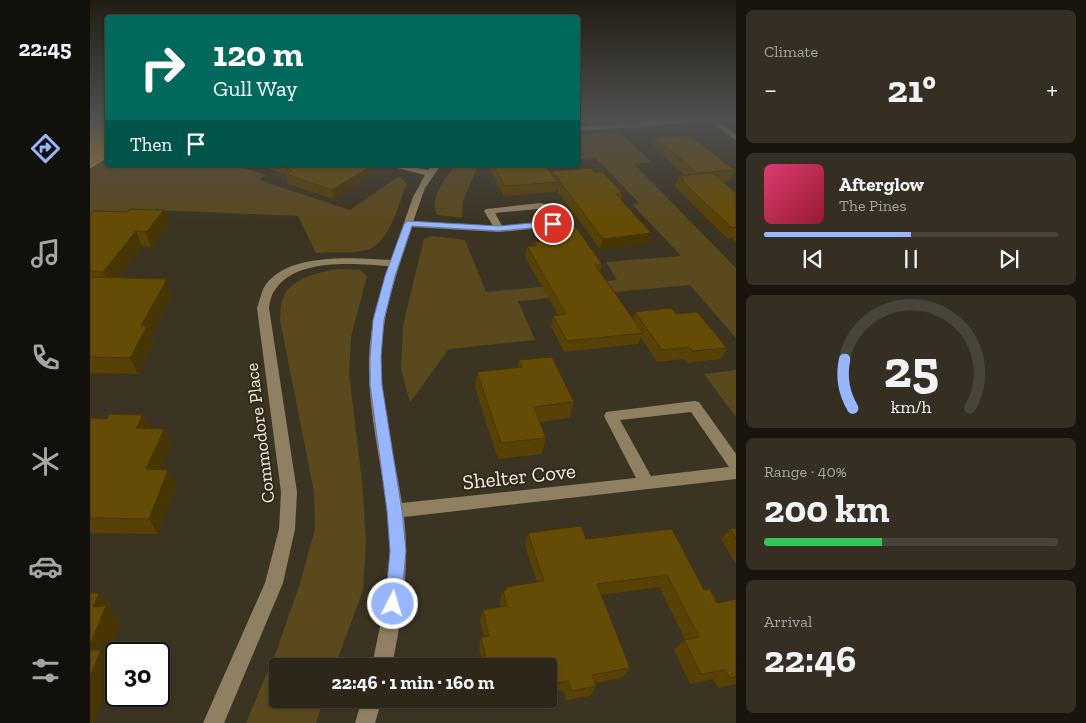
<!DOCTYPE html>
<html lang="en">
<head>
<meta charset="utf-8">
<style>
	body { margin:0; font-family:"Zilla Slab",serif; background:#352f23; color:#f1f3f6; height:100vh; display:flex; flex-direction:column; font-size:19px; white-space:nowrap }
	* { box-sizing:border-box; margin:0 }
	p { font-size:16px; color:#a7a5a2 }
	.icon { flex:none; width:28px; height:28px; fill:none; stroke:currentColor; stroke-width:2; stroke-linecap:round; stroke-linejoin:round }
	.map { position:relative; flex:1; overflow:hidden }
	.side { display:flex; flex-direction:column; gap:10px; padding:10px; background:#19150e; width:350px }
	.side>* { flex:none }
	.guide { position:absolute; left:15px; top:15px; width:475px; height:152px; border-radius:5px; box-shadow:0 1px 4px #0004,0 0 0 1px #484439; background:#00695c; color:#fff; overflow:hidden }
	.speed { position:absolute; left:15px; top:642px; display:flex; gap:10px; font-size:25px; font-weight:700; text-align:center }
	.speed>* { display:grid; place-content:center; width:65px; height:65px; border-radius:50%; background:#2d271a; box-shadow:0 1px 4px #0004,0 0 0 1px #484439; line-height:1 }
	.speed .limit { border:2px solid #111; border-radius:8px; background:#fff; color:#111 }
	.pin { position:absolute; display:grid; place-items:center; width:42px; height:42px; color:#fff; margin:-21px; border:2px solid #fff; border-radius:50%; box-shadow:0 1px 5px #0007 }
	.me { position:absolute; width:55px; margin:-28px; rotate:5deg; stroke-linejoin:round; filter:drop-shadow(0 0 4px #0008) }
	.turn { display:flex; align-items:center; gap:18px; height:105px; padding:0 25px; font-size:22px }
	.turn .icon { width:65px; height:65px; stroke-width:2.5 }
	.turn b { display:block; font-size:35px; line-height:42px }
	.then { display:flex; align-items:center; height:48px; padding:0 25px; background:#0003; gap:10px; font-size:19px }
	.big { font-size:38px; font-weight:800; line-height:1.1 }
	.side .tile { flex:1; display:flex; flex-direction:column; justify-content:center; gap:8px; min-width:0; padding:0 18px; border-radius:8px; background:#352f23 }
	.side .dial { align-items:center; gap:0 }
	.dial svg { height:130px; overflow:visible; fill:none; stroke:#484439; stroke-width:7; stroke-linecap:round; text-anchor:middle }
	.dial text { fill:#f1f3f6; stroke:none }
	.song { display:flex; align-items:center; gap:15px }
	.cover { width:60px; height:60px; border-radius:8px; background:linear-gradient(135deg,hsl(340 70% 55%),hsl(350 70% 35%)) }
	.played { height:5px; border-radius:2px; background:linear-gradient(90deg,#97b6fd 50%,#484439 50%) }
	.keys { display:flex; justify-content:space-around; direction:ltr }
	.heat { display:flex; justify-content:space-between; align-items:center; font-size:28px; direction:ltr }
	.charge { height:8px; border-radius:4px; background:linear-gradient(90deg,#34c759 40%,#484439 0) }
	.trip { position:absolute; left:179px; top:658px; width:288px; height:50px; border-radius:5px; background:#2d271a; box-shadow:0 1px 4px #0004,0 0 0 1px #484439; font-weight:800; line-height:50px; text-align:center }
	main { display:flex; flex:1; min-height:0 }
	.menu { display:flex; flex-direction:column; width:90px; justify-content:space-around; align-items:center; background:#12100a; color:#a7a5a2 }
	.menu .icon { width:35px; height:35px }
	.menu .on { color:#97b6fd }
	.menu b { font-size:22px; color:#f1f3f6 }
	.map>svg:first-child { display:block }
</style>
</head>
<body>
<main>
<nav class="menu">
<b>22:45</b>
<svg class="icon on" aria-label="directions" viewBox="0 0 24 24"><path d="M12 3l9 9-9 9-9-9zM9 14v-3h6M13 9l2 2-2 2"/></svg>
<svg class="icon" aria-label="music" viewBox="0 0 24 24"><path d="M9 18V5l10-2v13"/><circle cx="6" cy="18" r="3"/><circle cx="16" cy="16" r="3"/></svg>
<svg class="icon" aria-label="phone" viewBox="0 0 24 24"><path d="M5 4h4l2 5-3 2q2 4 5 5l2-3 5 2v4C11 20 4 13 5 4z"/></svg>
<svg class="icon" aria-label="climate" viewBox="0 0 24 24"><path d="M12 3v18M4 7l16 10M4 17L20 7"/></svg>
<svg class="icon" aria-label="car" viewBox="0 0 24 24"><path d="M5 17H2v-5l4-1 3-4h7l3 4 3 1v5h-3M9 17h6M6 11h13"/><circle cx="7" cy="17" r="2"/><circle cx="17" cy="17" r="2"/></svg>
<svg class="icon" aria-label="filters" viewBox="0 0 24 24"><path d="M4 7h16M4 17h16"/><circle cx="9" cy="7" r="2"/><circle cx="15" cy="17" r="2"/></svg>
</nav>
<div class="map">
<svg width="646" height="723" viewBox="0 0 646 723">
	<rect width="100%" height="100%" fill="#3c3423"/>
	<g fill="#5b491e">
		<polygon points="522,133 531,133 561,162 544,164 646,268 646,338 600,285 428,301 445,340 359,349 320,402 311,369 313,325 334,239 342,236 375,240 396,292 527,280 516,262 591,256 543,205 549,203 506,158 488,159 488,134"/>
		<path d="M17 157 18 165H146L176 175 169 180 260 210 309 176 317 184C308 204 300 244 276 250 261 254 242 251 226 253L208 216 41 209 0 229V168Z"/>
		<path d="M367 165H388L373 201 372 218 347 215C339 198 355 176 367 165Z"/>
		<path d="M249 269 270 270 277 276 261 337 259 374 272 481 276 541 273 590 245 666H188V699H234L226 723H156L188 647 211 580 225 529 224 492 190 320C191 315 190 309 191 304 196 279 228 272 249 269Z"/>
		<polygon points="646,370 646,417 614,374"/>
	</g>
	<polygon fill="#9e7d29" stroke="#b79f60" points="0,118 18,118 17,157 0,168"/>
	<g fill="none" stroke-linecap="round" stroke-linejoin="round">
		<g fill="#8f8061" fill-rule="evenodd">
			<polygon points="616,118 646,118 646,120 628,121 646,135 646,140 620,122 488,131 488,127"/>
			<path d="M295 165H311L338 170 343 165H351L335 188 323 222 403 226 394 211 396 209 451 203 454 204 468 224 463 227 409 232 322 227C310 264 296 301 292 341 287 395 304 450 312 503L546 478 514 416 516 412 604 401 609 402 646 454V479L314 517C320 568 312 616 302 666H282C289 628 300 590 300 550 299 486 277 423 279 358 280 326 289 296 299 266 266 264 206 257 185 290 181 295 180 302 179 308L207 492 205 529 193 583 134 723H113L175 583 189 529 191 492 167 308C169 302 171 295 173 289 194 251 265 258 301 260L323 197 335 175ZM448 209 457 222 412 226 405 213ZM601 412 639 467 561 476 530 420Z"/>
			<polygon points="272,699 292,699 285,723 265,723"/>
		</g>
	</g>
	<g fill="#574105">
		<polygon points="566,138 645,170 640,180 632,181 646,193 646,242 642,238 637,238 588,190 588,189 585,186 589,176 595,175 563,147"/>
		<polygon points="168,165 280,165 282,175 243,199 198,184 196,174"/>
		<polygon points="400,165 455,165 461,173 462,171 504,172 532,193 531,199 561,233 558,243 510,249 466,189 466,192 414,196 400,170"/>
		<polygon points="74,210 79,225 61,247 52,246 27,278 83,294 61,335 64,342 48,374 2,373 0,376 0,215"/>
		<polygon points="461,229 512,264 510,271 543,319 545,312 586,314 637,348 631,359 597,363 594,359 567,362 551,337 548,344 474,352 461,326 463,316 468,315 435,257 437,246 444,246 445,242 460,241 459,239"/>
		<polygon points="429,360 484,402 479,418 449,422 456,438 452,454 408,459 385,388 387,372 428,367"/>
		<polygon points="53,415 60,428 74,429 81,444 71,470 86,485 68,534 0,533 0,418 17,419"/>
		<polygon points="646,528 646,564 631,539 640,529"/>
		<polygon points="438,533 496,539 614,590 627,603 646,599 646,684 628,688 623,679 600,684 584,650 595,639 569,587 511,595 540,668 532,678 505,683 506,686 500,696 476,700 473,690 458,693 458,666 393,666 389,648 391,637 394,636 390,621 393,610 411,607 410,602 413,590 415,590 416,587 447,582 435,546"/>
	</g>
	<g fill="#473504">
		<polygon points="281,166 282,175 243,199 242,190"/>
		<polygon points="74,210 79,225 61,247 56,232"/>
		<polygon points="46,231 52,246 20,287 13,272"/>
		<polygon points="561,233 558,243 510,249 513,239"/>
		<polygon points="77,279 83,294 61,335 64,342 48,374 40,358 51,326"/>
		<polygon points="53,415 61,431 46,428"/>
		<polygon points="74,429 81,444 65,485 56,469"/>
		<polygon points="78,470 86,485 68,534 59,519"/>
		<polygon points="9,593 24,610 23,614 31,623 18,656 26,664 26,666 5,723 0,723 0,645 3,607"/>
	</g>
	<g fill="#654c06" stroke="#473504">
		<polygon points="599,135 645,170 607,173 566,138"/>
		<polygon points="196,165 280,165 281,166 242,190 196,174 202,171 196,169 201,167"/>
		<polygon points="403,165 455,165 468,182 415,186"/>
		<polygon points="501,168 504,172 513,172 532,193 526,194 561,233 513,239 462,171"/>
		<polygon points="623,173 646,193 646,227 642,228 591,180 594,180 589,176"/>
		<polygon points="40,209 74,210 56,232 46,231 13,272 0,271 0,215 4,211 37,212"/>
		<polygon points="486,227 512,264 505,265 553,333 477,341 463,316 476,314 437,246 447,246 445,242 468,240 461,229"/>
		<polygon points="0,277 77,279 51,326 57,326 40,358 0,357"/>
		<polygon points="581,308 586,314 607,312 637,348 602,351 599,347 572,350 545,312"/>
		<polygon points="462,357 484,402 444,407 456,438 411,443 387,372 432,367 429,360"/>
		<polygon points="19,414 53,415 46,428 74,429 56,469 78,470 59,519 0,518 0,418 17,419"/>
		<polygon points="491,526 496,539 582,529 614,590 620,589 627,603 646,599 646,677 640,678 635,670 611,674 594,640 609,637 577,575 507,584 540,668 502,675 506,686 482,691 478,681 458,684 458,666 398,666 391,637 399,636 393,610 417,606 413,590 416,590 416,587 454,581 438,533"/>
		<polygon points="646,528 646,540 640,529"/>
		<polygon points="0,593 9,593 3,607 16,606 0,645"/>
		<polygon points="0,650 11,650 0,677"/>
	</g>
	<linearGradient id="sky" x2="0" y2="1"><stop stop-color="#211d13"/><stop offset="0.54" stop-color="#505050"/><stop offset="1" stop-color="#505050" stop-opacity="0"/></linearGradient>
	<rect width="646" height="219" fill="url(#sky)"/>
	<polygon fill="#97b6fd" stroke="#6276a4" points="318,221 409,226 463,221 468,224 463,226 409,231 322,226 305,276 294,320 291,357 292,385 312,511 316,551 311,604 309,610 303,612 297,610 295,604 300,551 297,511 280,385 280,357 283,320 295,276 314,224"/>
	<g text-anchor="middle" dominant-baseline="central" stroke-width="4" stroke-linejoin="round" paint-order="stroke">
		<g font-size="18" fill="#f2ede2" stroke="#322a19">
			<text transform="translate(170 433) rotate(-97)">Commodore Place</text>
		</g>
		<g font-size="21" fill="#f2ede2" stroke="#322a19">
			<text transform="translate(429 476) rotate(-6)">Shelter Cove</text>
		</g>
	</g>
</svg>
<div class="speed"><div class="limit">30</div></div>
<div class="pin" style="left:463px;top:224px;background:#d93025"><svg class="icon" aria-label="arrive" viewBox="0 0 24 24"><path d="M6 21V4h12l-3 4 3 4H6"/></svg></div>
<svg class="me" style="left:303px;top:604px" viewBox="-20 -20 40 40"><circle r="17" fill="#97b6fd" stroke="#fff" stroke-width="3"/><path d="M0-11L8 9 0 5-8 9z" fill="#fff"/></svg>
<div class="trip">22:46 · 1 min · 160 m</div>
<div class="guide">
<div class="turn"><svg class="icon" aria-label="right" viewBox="0 0 24 24"><path d="M7 20v-9h11M14 6l5 5-5 5"/></svg><div><b>120 m</b>Gull Way</div></div>
<div class="then">Then<svg class="icon" aria-label="arrive" viewBox="0 0 24 24"><path d="M6 21V4h12l-3 4 3 4H6"/></svg></div>
</div>
</div>
<section class="side">
<div class="tile"><p>Climate</p>
<div class="heat"><a>−</a><b class="big">21°</b><a>+</a></div>
</div>
<div class="tile">
<div class="song"><i class="cover"></i><div><b>Afterglow</b><p>The Pines</p></div></div>
<div class="played"></div>
<div class="keys"><svg class="icon" aria-label="previous" viewBox="0 0 24 24"><path d="M18 5L8 12l10 7zM5 5v14"/></svg><svg class="icon" aria-label="pause" viewBox="0 0 24 24"><path d="M8 5v14M16 5v14"/></svg><svg class="icon" aria-label="next" viewBox="0 0 24 24"><path d="M6 5l10 7-10 7zM19 5v14"/></svg></div>
</div>
<div class="tile dial"><svg viewBox="0 0 100 80">
<path d="M14 69A42 42 0 1 1 86 69"/>
<path d="M14 69A42 42 0 0 1 9 39" stroke="#97b6fd"/>
<text x="50" y="56" font-size="32" font-weight="700">25</text>
<text x="50" y="72" font-size="11">km/h</text>
</svg></div>
<div class="tile"><p>Range · 40%</p><b class="big">200 km</b><div class="charge"></div></div>
<div class="tile"><p>Arrival</p><b class="big">22:46</b></div>
</section>
</main>
</body>
</html>
